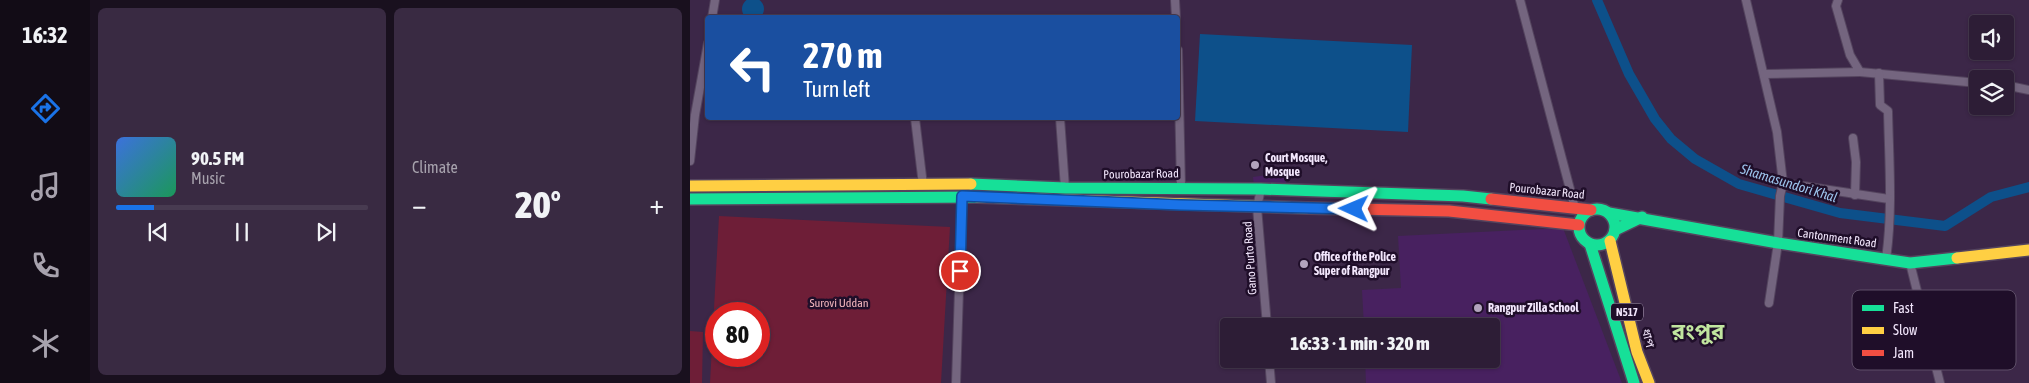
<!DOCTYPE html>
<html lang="en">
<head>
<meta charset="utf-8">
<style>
	body { margin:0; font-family:"Asap Condensed","Noto Sans Bengali",sans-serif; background:#392a42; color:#f1f3f6; height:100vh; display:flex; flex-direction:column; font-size:19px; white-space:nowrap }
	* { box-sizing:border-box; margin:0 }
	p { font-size:16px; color:#a7a2ad }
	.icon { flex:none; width:28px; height:28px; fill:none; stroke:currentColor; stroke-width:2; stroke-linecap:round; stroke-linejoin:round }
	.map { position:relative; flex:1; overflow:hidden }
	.side { display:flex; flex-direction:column; gap:8px; padding:8px; background:#19101e; width:600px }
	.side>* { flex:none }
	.banner { position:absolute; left:15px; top:15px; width:475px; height:105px; border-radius:5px; box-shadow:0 1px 4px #0004,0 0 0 1px #483b51; background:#1a4fa0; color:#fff; overflow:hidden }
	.buttons { position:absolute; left:1279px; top:15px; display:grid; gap:10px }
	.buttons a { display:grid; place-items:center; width:45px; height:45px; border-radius:5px; background:#2d1d36; box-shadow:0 1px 4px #0004,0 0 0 1px #483b51; font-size:25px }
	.speed { position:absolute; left:15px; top:302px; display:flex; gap:10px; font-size:25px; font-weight:700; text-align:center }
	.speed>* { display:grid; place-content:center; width:65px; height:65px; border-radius:50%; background:#2d1d36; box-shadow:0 1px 4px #0004,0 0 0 1px #483b51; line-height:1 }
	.speed .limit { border:8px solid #d22; background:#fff; color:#111 }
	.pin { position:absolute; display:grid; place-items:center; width:42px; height:42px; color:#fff; margin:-21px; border:2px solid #fff; border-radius:50%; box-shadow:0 1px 5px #0007 }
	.me { position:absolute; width:55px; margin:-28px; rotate:271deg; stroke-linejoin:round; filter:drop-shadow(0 0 4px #0008) }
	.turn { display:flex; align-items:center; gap:18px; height:105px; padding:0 15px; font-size:22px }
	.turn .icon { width:65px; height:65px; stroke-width:2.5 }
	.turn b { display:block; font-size:35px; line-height:42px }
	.big { font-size:38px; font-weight:800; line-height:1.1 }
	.side .widget { flex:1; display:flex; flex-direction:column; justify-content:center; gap:8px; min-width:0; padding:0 18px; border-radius:8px; background:#392a42 }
	.song { display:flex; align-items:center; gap:15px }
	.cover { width:60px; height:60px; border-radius:8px; background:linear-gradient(135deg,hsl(220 70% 55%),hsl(150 70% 35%)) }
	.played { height:5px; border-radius:2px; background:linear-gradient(90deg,#1a73e8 15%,#483b51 15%) }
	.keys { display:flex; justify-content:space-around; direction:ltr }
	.heat { display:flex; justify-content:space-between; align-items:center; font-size:28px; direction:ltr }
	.side .tiles { flex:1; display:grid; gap:8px; grid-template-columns:repeat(2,1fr) }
	.trip { position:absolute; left:530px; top:318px; width:280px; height:50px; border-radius:5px; background:#2d1d36; box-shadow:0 1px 4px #0004,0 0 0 1px #483b51; font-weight:800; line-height:50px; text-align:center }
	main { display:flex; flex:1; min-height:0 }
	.tabs { display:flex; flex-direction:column; width:90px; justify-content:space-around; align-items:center; background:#120c16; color:#a7a2ad }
	.tabs .icon { width:35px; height:35px }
	.tabs .selected { color:#1a73e8 }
	.tabs b { font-size:22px; color:#f1f3f6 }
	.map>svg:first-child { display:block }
</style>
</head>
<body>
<main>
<nav class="tabs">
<b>16:32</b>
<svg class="icon selected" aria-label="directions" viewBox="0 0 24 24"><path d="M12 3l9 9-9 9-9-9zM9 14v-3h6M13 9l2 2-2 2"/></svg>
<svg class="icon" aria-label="music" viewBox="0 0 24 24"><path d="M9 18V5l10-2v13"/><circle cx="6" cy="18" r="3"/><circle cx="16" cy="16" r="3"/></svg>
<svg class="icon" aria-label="phone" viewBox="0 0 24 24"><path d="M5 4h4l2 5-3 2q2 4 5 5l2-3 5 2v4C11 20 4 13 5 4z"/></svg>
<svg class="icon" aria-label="climate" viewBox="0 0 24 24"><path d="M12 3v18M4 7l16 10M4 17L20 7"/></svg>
</nav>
<section class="side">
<div class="tiles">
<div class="widget">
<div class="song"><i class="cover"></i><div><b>90.5 FM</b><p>Music</p></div></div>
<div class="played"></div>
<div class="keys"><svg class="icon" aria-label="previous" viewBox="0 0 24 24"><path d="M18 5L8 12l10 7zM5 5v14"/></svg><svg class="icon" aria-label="pause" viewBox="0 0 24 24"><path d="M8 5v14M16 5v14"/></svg><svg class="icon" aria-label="next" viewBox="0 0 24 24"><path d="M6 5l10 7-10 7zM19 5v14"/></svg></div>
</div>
<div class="widget"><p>Climate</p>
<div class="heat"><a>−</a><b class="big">20°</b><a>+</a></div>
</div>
</div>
</section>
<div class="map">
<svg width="1339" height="383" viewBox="0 0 1339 383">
	<rect width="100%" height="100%" fill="#3c2748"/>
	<g fill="#482160">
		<polygon points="577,175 578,178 595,176 596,183 564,187 563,177"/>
		<polygon points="873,228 932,383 676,383 675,359 801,359 801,326 674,326 672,290 711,288 708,236"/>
	</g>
	<g fill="#6e1e37" fill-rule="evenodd">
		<path d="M29 216 260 227 251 383H20ZM26 314H69V356H26Z"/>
		<polygon points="0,331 13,332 12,383 0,383"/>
	</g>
	<g fill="#0d508a">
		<circle cx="63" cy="9" r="11"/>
		<polygon points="510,34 722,45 718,132 505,121"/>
	</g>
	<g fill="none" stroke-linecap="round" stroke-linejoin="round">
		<polyline stroke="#0d508a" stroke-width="10" points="907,0 939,74 965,119 981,139 1005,159 1049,184 1150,213 1255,226 1301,197 1339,187"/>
		<g stroke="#54445e" stroke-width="10">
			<g id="street">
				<polyline points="485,0 486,18"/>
				<polyline points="830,0 885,208"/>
				<polyline points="1056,0 1087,132 1093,183 1090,196 1088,243 1079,303"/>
				<polyline points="22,18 25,0"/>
				<polyline points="488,50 491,187"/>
				<polyline points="1170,72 1288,83"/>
				<path d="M1189 73 1190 105 1198 111C1199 160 1203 210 1196 259"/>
				<polyline points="1074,74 1170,72 1160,55 1146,6 1148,0"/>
				<polyline points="1315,85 1339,90"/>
				<polyline points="225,118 233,185"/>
				<polyline points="370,118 375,188"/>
				<polyline points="1163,138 1166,162 1165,195"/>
				<polyline points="0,161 5,115 18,43"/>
				<polyline points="1093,183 1199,199"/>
				<polyline points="571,189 567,207 577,326"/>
				<polyline points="1220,263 1250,383"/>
				<polyline points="579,359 581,383"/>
				<polyline points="266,383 272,196"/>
			</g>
		</g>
		<g stroke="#54445e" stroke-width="14">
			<g id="fast">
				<polyline points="281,184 375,188 571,189 773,196 801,199"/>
				<polyline points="0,199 287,197"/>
				<circle cx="907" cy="227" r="18"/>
				<polyline points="919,213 1088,243 1220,263 1267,258"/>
				<polyline points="925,230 952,217"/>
				<polyline points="900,244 944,383"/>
			</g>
		</g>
		<g stroke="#54445e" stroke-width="14">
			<g id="slow">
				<polyline points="0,186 281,184"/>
				<polyline points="287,197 617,208"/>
				<polyline points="920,241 947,352 959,383"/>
				<polyline points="1267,258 1339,250"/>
			</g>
		</g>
		<g stroke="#54445e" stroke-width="14">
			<g id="jam">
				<polyline points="801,199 901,210"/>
				<polyline points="617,208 759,211 889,225"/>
			</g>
		</g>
		<use href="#street" stroke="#74657f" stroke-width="8"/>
		<use href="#fast" stroke="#16e098" stroke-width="11"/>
		<use href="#slow" stroke="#ffcf43" stroke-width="11"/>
		<use href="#jam" stroke="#f24e42" stroke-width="11"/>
	</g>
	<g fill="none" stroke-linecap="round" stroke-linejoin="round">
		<g stroke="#114b97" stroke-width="12">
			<polyline id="route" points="270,271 272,196 491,205 664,209"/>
		</g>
		<use href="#route" stroke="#1a73e8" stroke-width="9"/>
	</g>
	<g fill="#b2a3bd" stroke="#1f0e29" stroke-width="2">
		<circle cx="565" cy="165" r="5"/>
		<circle cx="614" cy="264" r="5"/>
		<circle cx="788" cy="308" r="5"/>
	</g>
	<g text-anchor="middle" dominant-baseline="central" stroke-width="5" stroke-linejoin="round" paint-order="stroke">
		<rect fill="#1f0e29" stroke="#b3a5bd" stroke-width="1" x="921" y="303.5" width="32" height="17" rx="4"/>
		<g font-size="11" font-weight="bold" fill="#f2e6fc">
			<text x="937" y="312">N517</text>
		</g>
		<g font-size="12" font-weight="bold" fill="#f2e6fc" stroke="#1f0e29" text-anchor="start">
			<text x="575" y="158">Court Mosque,<tspan x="575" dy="14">Mosque</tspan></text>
			<text x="624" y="257">Office of the Police<tspan x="624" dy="14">Super of Rangpur</tspan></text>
			<text x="798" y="308">Rangpur Zilla School</text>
		</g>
		<g font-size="12" fill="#f2e6fc" stroke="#1f0e29">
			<text transform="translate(451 174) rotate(-1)">Pourobazar Road</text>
			<text transform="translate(857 191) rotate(6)">Pourobazar Road</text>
			<text transform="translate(1147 238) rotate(8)">Cantonment Road</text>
			<text transform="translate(560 258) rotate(-94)">Gano Purto Road</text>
			<text transform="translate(958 338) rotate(75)">ধাপ</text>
		</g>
		<g font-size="12" fill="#f1b4bb" stroke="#1f0e29">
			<text x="149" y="303">Surovi Uddan</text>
		</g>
		<g font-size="14" font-style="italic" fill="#9dc4ed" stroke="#1f0e29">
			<text transform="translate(1099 183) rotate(17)">Shamasundori Khal</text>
		</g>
		<g font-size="22" font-weight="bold" fill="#c1e59f" stroke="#1f0e29">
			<text x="1008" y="331">রংপুর</text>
		</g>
	</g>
	<rect x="1162" y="290" width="164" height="80" rx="8" fill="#1f0e29" stroke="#5e4f68" stroke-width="1"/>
	<rect x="1172" y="305" width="22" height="6" fill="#16e098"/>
	<rect x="1172" y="327" width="22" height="7" fill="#ffcf43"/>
	<rect x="1172" y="350" width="22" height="6" fill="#f24e42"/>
	<g font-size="14" fill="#f2e6fc">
		<text x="1203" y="313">Fast</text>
		<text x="1203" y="335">Slow</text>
		<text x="1203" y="358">Jam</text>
	</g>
</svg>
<div class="buttons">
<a><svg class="icon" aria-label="sound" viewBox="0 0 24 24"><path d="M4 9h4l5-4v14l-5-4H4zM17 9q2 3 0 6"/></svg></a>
<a><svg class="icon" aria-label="layers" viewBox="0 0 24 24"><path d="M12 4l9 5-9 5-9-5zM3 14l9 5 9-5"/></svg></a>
</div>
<div class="speed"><div class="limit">80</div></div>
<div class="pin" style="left:270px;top:271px;background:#d93025"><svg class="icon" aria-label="arrive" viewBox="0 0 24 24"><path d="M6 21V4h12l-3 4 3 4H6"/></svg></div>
<svg class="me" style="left:664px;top:209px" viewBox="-20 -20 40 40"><path d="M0-17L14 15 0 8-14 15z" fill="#1a73e8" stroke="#fff" stroke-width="4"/></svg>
<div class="trip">16:33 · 1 min · 320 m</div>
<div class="banner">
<div class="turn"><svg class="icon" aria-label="left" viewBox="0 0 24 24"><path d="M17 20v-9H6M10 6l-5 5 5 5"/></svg><div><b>270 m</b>Turn left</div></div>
</div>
</div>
</main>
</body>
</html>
